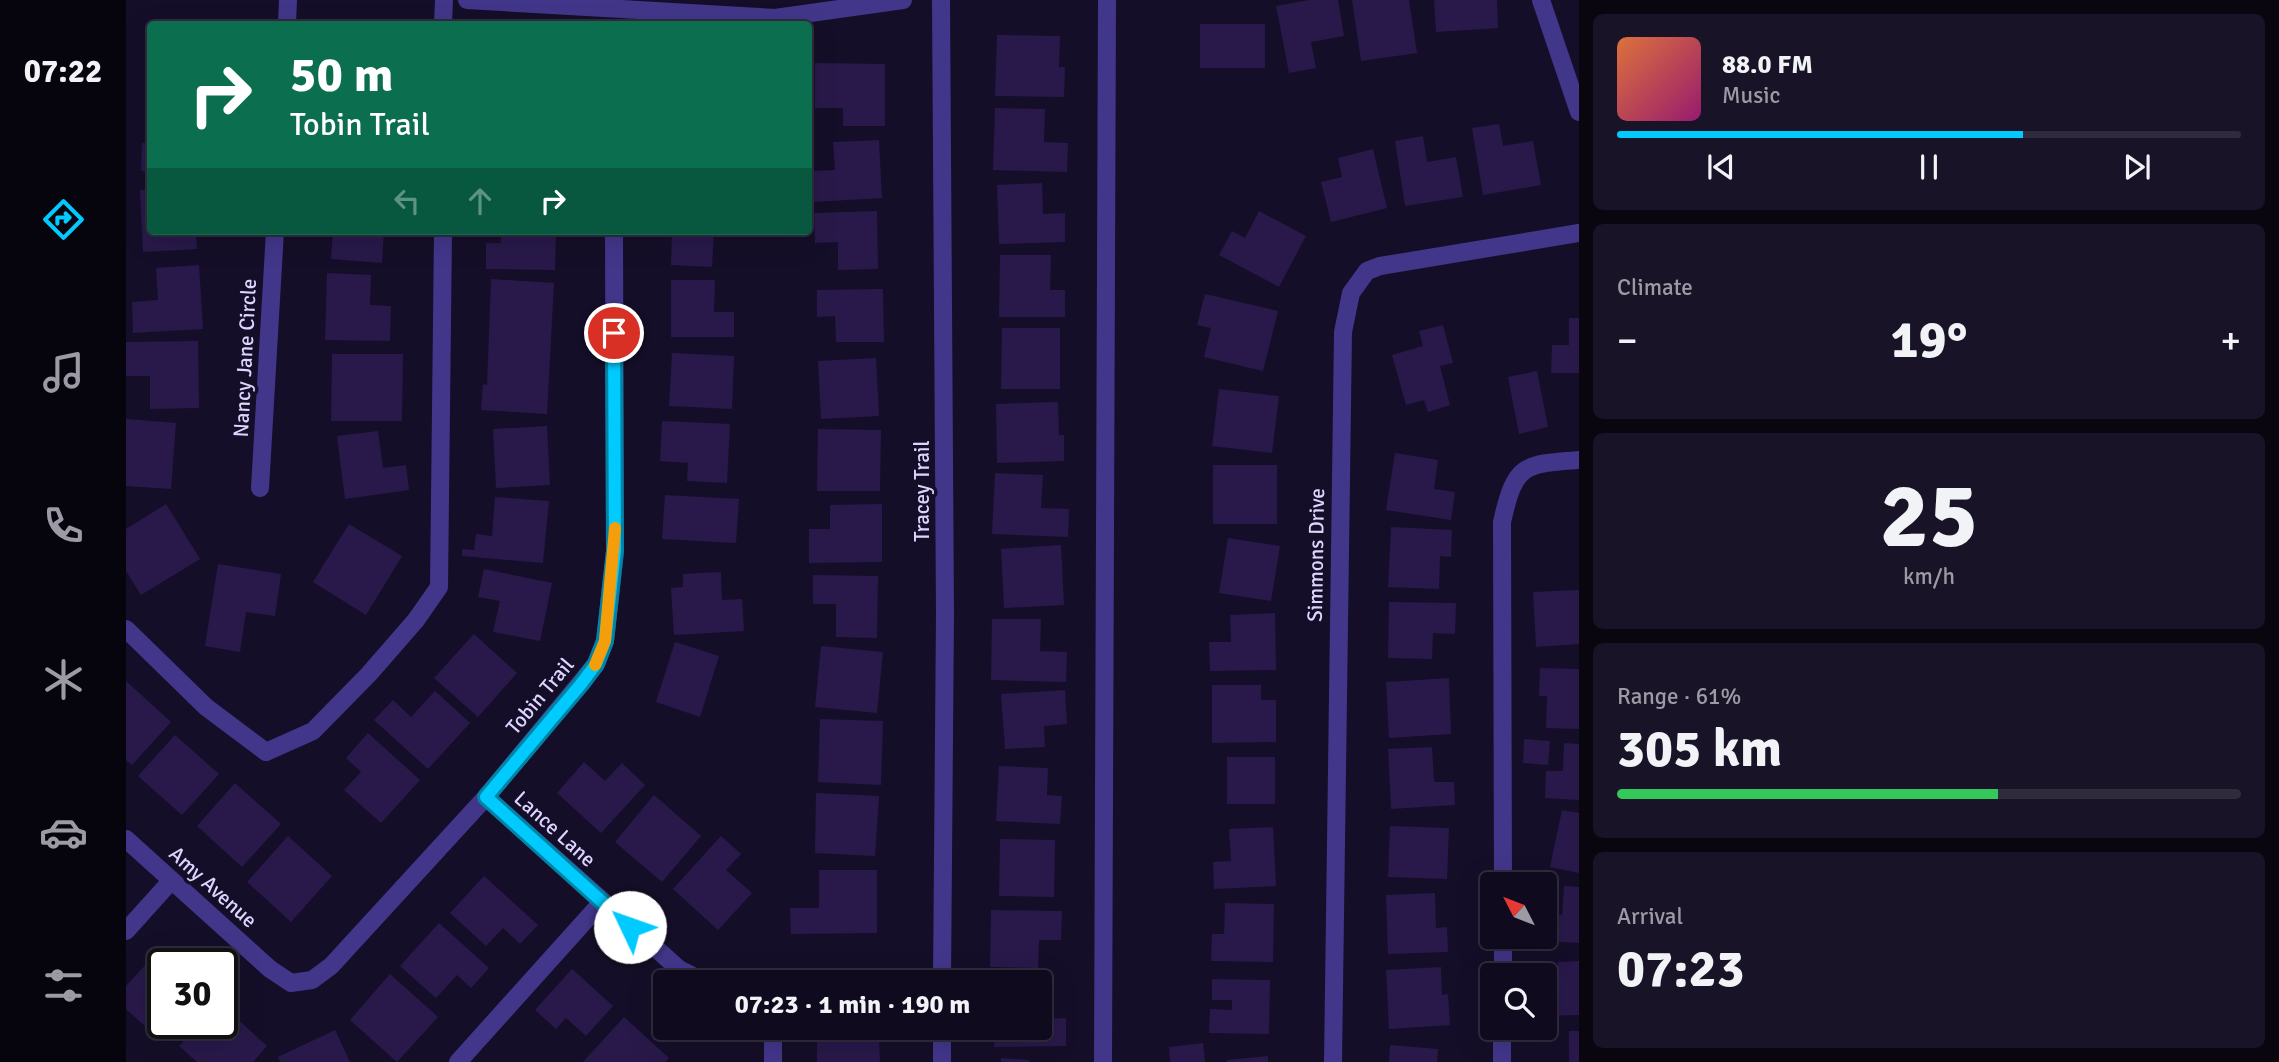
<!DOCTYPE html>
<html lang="en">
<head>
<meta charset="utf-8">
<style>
	body { margin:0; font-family:Signika,sans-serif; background:#191327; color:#f1f3f6; height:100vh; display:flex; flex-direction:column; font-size:26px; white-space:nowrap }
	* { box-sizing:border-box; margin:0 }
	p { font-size:23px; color:#9c9aa4 }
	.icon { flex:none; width:38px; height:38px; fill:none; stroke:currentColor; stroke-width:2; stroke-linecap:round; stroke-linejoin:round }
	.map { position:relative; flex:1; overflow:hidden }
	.side { display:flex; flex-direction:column; gap:14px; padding:14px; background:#090610; width:700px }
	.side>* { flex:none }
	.top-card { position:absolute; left:21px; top:21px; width:665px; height:214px; border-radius:7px; box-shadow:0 7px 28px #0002,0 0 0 2px #302b3c; background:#0b6e4f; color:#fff; overflow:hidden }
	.needle { width:46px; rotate:312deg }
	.fabs { position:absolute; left:1354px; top:872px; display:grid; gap:14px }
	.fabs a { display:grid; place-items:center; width:77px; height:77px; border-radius:7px; background:#100a1e; box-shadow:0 7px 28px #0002,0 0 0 2px #302b3c; font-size:35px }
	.speed { position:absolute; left:21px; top:948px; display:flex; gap:14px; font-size:35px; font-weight:700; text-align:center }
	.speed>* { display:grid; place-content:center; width:91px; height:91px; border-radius:50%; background:#100a1e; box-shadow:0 7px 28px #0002,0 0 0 2px #302b3c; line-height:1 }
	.speed .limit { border:4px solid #111; border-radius:10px; background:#fff; color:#111 }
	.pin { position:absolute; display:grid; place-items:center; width:60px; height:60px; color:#fff; margin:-30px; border:4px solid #fff; border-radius:50%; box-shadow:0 2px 7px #0007 }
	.me { position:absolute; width:77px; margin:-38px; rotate:312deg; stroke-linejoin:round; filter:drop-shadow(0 0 5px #0008) }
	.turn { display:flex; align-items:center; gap:24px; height:147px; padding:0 28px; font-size:32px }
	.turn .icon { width:91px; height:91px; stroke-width:2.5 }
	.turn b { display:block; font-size:49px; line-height:60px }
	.lanes { display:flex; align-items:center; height:66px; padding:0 28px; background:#0003; justify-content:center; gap:35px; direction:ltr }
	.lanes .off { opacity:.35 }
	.big { font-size:52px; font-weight:700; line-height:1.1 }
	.side .tile { flex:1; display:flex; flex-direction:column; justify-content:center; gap:10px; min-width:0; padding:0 24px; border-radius:10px; background:#191327 }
	.side .dial { align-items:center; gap:0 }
	.dial b { font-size:91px; line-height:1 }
	.song { display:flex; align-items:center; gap:21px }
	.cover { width:84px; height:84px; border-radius:10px; background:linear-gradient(135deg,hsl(20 70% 55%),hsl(320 70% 35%)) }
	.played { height:7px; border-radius:4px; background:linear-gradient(90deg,#01caff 65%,#302b3c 65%) }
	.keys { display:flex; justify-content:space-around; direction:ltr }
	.heat { display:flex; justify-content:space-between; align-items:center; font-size:38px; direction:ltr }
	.charge { height:10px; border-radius:5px; background:linear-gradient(90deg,#34c759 61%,#302b3c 0) }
	.trip { position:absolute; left:527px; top:970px; width:399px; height:70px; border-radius:7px; background:#100a1e; box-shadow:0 7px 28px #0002,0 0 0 2px #302b3c; font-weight:700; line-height:70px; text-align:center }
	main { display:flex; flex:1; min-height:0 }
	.dock { display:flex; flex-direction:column; width:126px; justify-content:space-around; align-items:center; background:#06040c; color:#9c9aa4 }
	.dock .icon { width:49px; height:49px }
	.dock .current { color:#01caff }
	.dock b { font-size:32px; color:#f1f3f6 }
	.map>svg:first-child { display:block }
</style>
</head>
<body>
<main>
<nav class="dock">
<b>07:22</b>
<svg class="icon current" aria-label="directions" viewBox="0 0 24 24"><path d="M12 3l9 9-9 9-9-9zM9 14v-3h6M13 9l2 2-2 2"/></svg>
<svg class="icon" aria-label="music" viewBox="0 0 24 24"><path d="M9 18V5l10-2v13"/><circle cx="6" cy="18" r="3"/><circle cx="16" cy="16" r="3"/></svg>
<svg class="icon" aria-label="phone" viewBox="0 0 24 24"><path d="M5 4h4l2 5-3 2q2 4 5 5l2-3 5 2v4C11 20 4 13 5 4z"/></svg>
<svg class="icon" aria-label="climate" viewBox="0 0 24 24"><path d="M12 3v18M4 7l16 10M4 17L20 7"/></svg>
<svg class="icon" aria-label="car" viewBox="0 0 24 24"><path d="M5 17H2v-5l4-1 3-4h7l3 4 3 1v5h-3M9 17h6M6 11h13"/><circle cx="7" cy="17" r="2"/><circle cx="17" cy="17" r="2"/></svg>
<svg class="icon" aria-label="filters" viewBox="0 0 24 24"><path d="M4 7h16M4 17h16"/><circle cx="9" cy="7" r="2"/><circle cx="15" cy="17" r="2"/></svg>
</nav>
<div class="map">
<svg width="1453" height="1062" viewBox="0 0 1453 1062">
	<rect width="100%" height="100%" fill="#150e28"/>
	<g fill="#28194a">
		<polygon points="1183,0 1212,0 1218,36 1185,42 1190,68 1163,73 1150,6"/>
		<polygon points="1226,0 1283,0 1291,53 1235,61"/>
		<polygon points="1308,0 1371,0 1372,28 1310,32"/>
		<rect x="1074" y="24" width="65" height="44"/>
		<polygon points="871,35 934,36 933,67 939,67 938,97 869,96"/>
		<polygon points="689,63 759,64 759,126 717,126 717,108 689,108"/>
		<polygon points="869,108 919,109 918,142 942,143 941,172 867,170"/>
		<polygon points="1373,124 1377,146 1407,141 1415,185 1357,195 1346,128"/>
		<polygon points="1297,136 1301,162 1330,157 1337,197 1279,206 1269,141"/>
		<polygon points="753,140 756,198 687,202 686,171 709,170 707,142"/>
		<polygon points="16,143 24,143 24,172 15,171"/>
		<polygon points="1247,149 1261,208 1205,222 1195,182 1216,177 1212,158"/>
		<polygon points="916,183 917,214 939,213 939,242 873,244 871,185"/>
		<polygon points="24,189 24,231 70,231 71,249 17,252 14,190"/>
		<polygon points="751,211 752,269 712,270 712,242 689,243 688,213"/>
		<polygon points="1133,211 1180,236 1153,287 1093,255 1106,231 1119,238"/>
		<polygon points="207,231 258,231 256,263 205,259"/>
		<polygon points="375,231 430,231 429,270 360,269 360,243 375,243"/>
		<polygon points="546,231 588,231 586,267 545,265"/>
		<polygon points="874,255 925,255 924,290 939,290 939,317 873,317"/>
		<polygon points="73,265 77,329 7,333 6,302 32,300 30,268"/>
		<polygon points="201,273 245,275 244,305 265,306 264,341 199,340"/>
		<polygon points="365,279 428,283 421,414 355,410 357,384 361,385"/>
		<polygon points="545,280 589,280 588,312 608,312 608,337 545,337"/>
		<polygon points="757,289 758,342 710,342 709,316 691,317 691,290"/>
		<polygon points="1079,294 1152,311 1137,371 1078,357 1085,328 1071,325"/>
		<polygon points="1443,318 1453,318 1453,373 1425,373 1426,345 1443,345"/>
		<polygon points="1317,325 1327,363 1314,366 1324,405 1302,412 1298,400 1280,405 1266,355 1297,346 1293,331"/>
		<polygon points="876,328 934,328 934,389 875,389"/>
		<polygon points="72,341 73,408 24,409 24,376 0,376 0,342"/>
		<polygon points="546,353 608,356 606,409 543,406"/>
		<polygon points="206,354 277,354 276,421 205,421"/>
		<polygon points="750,358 753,416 695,419 692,361"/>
		<polygon points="1411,371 1422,427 1393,434 1382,377"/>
		<polygon points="1093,389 1153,396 1146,453 1086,446"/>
		<polygon points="932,402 933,435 938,435 938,461 871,463 870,404"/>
		<polygon points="0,419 50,423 45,489 0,486"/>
		<polygon points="536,421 604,424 601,483 561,481 562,463 534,461"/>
		<polygon points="421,426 424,485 370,488 367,429"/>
		<polygon points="692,429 755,430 754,491 691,491"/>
		<polygon points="252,431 257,468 280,465 283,490 219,499 211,436"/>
		<polygon points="1269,453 1312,460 1308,489 1329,492 1325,520 1260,510"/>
		<rect x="1087" y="465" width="64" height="59"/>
		<polygon points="869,473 917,475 915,508 943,509 942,537 866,534"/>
		<polygon points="539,495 613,499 610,543 536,539"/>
		<polygon points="369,497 423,501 417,563 336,556 336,549 348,550 350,534 366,536"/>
		<polygon points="40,504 74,559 15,595 0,571 0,529"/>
		<polygon points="756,504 756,562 683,563 683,529 704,529 704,505"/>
		<polygon points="223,524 276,556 240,615 187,582"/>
		<polygon points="1265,527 1326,530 1325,557 1314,556 1313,589 1262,587"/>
		<polygon points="1102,538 1154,546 1145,601 1093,593"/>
		<polygon points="935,545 938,605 878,608 875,549"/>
		<polygon points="92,564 155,574 149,616 120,612 114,652 79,646"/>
		<polygon points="358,569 426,583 414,641 367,632 374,601 352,597"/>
		<polygon points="595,572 596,600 616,599 618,631 548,635 545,588 557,587 557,574"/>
		<polygon points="687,575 752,576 751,638 710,637 710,604 687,604"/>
		<polygon points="1453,590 1453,644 1410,647 1407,592"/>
		<polygon points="1263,602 1330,603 1329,634 1307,633 1306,659 1262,658"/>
		<polygon points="1149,613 1150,670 1084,671 1083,642 1105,642 1104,615"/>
		<polygon points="866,619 915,619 914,651 941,652 940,682 865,680"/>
		<polygon points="348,634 391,673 352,717 308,678"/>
		<polygon points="549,642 593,656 574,717 530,702"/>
		<polygon points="695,646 757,652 751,713 689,707"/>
		<polygon points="1414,668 1453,669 1453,729 1420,728 1421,696 1413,696"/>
		<polygon points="1323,678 1325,734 1263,738 1260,682"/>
		<polygon points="0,681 45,722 6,765 0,760"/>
		<polygon points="1086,685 1135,685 1135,700 1150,700 1150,742 1086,743"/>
		<polygon points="939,690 941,724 918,726 919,747 879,749 875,694"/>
		<polygon points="309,691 344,723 302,769 248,720 267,700 285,717"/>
		<polygon points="694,719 757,721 755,785 692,782"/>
		<polygon points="242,733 294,780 255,823 218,790 235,772 220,758"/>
		<polygon points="49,735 93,774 56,815 12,776"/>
		<polygon points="1398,739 1424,741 1422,765 1397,763"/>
		<polygon points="1438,743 1453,744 1453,800 1419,798 1420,771 1437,771"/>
		<polygon points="1306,747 1308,782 1328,782 1329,805 1265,809 1262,749"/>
		<rect x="1101" y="757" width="48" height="47"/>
		<polygon points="458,762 479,781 496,763 519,785 475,833 431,793"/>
		<polygon points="873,766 922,768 921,795 936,796 934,824 870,821"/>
		<polygon points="109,783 155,824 116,867 71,826"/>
		<polygon points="690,793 753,796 749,856 689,853"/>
		<polygon points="528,795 575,836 536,882 489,842"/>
		<polygon points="1436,810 1453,813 1453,873 1424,867"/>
		<polygon points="1264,826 1323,828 1321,879 1262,877"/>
		<polygon points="1147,827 1150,886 1088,889 1087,862 1105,861 1103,829"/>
		<polygon points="162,836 206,876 165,922 121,882"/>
		<polygon points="595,836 615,854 600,870 626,893 592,930 547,889"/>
		<polygon points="874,839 929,840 928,897 873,896"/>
		<polygon points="693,870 751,870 751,933 665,934 664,908 693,908"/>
		<polygon points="358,876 412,925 394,944 377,928 360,946 324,913"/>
		<polygon points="1438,886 1453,887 1453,943 1418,941 1420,914 1436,915"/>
		<polygon points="1309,893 1310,928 1321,927 1322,952 1262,954 1260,895"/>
		<polygon points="1099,903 1148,904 1147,962 1085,961 1086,934 1098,934"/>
		<polygon points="865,910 936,911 935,940 913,940 912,968 864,967"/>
		<polygon points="313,923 363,968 345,988 331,975 310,998 274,966"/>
		<polygon points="34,949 51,964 37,964 37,1024 44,1024 32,1038 0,1009 0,986"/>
		<polygon points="1453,961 1453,1015 1419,1016 1419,986 1433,986 1432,962"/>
		<polygon points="1315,967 1316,995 1322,994 1324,1025 1263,1029 1260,970"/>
		<polygon points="446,969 487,1006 460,1036 440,1018 430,1029 409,1010"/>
		<polygon points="264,974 312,1017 271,1062 224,1020"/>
		<polygon points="1086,979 1144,980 1143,1034 1083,1033 1084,1009 1106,1010 1106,1000 1086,1000"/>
		<polygon points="96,1005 141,1046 127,1062 71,1062 53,1046 74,1024 96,1024"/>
		<polygon points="498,1017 543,1058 539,1062 457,1062"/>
		<polygon points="940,1018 940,1046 868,1047 868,1027 914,1027 914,1019"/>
		<polygon points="209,1030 224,1062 154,1062 152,1057"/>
		<rect x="1443" y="1031" width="10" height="31"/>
		<polygon points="753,1037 754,1062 691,1062 691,1040"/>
		<polygon points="1077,1043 1079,1062 1044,1062 1043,1047"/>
		<polygon points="1264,1045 1312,1049 1311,1062 1263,1062"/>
		<polygon points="1142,1056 1142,1062 1101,1062 1101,1060"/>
		<polygon points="875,1058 903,1060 903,1062 875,1062"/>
	</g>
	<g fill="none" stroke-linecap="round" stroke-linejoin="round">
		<g stroke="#42368a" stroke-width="18">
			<polyline points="341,0 649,18 777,0"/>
			<polyline points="815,0 819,613 816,982"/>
			<polyline points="1415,0 1453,112"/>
			<polyline points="161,24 162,0"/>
			<polyline points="317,24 318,0"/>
			<polyline points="134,488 149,231"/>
			<polyline points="0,629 80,707 140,752 187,731 243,674 290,620 313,587 317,231"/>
			<polyline points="360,797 553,969 571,978 606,982"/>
			<polyline points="0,839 144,969 165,983 186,980 205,966 360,797 470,664 479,641 489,551 488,231"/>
			<path d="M1377 884 1376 522C1389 464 1397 464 1453 460"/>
			<polyline points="0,931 45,881"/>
			<polyline points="1377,975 1377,936"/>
			<polyline points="749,982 816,981"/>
			<polyline points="1376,1027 1376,1062"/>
			<polyline points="332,1062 476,902"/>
			<polyline points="647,1062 647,1027"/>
			<polyline points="816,1062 816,1027"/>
			<polyline points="977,1062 981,0"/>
			<polyline points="1207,1062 1217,332 1225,293 1241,271 1254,266 1453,233"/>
		</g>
	</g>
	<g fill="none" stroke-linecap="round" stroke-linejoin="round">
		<g stroke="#0183a6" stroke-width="18">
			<polyline id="route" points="488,333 489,551 479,641 470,664 455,684 360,797 504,927"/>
		</g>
		<use href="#route" stroke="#01caff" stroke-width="12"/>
		<polyline stroke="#f59e0b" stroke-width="12" points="469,665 479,641 489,528"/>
	</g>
	<g text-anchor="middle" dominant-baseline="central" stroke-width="7" stroke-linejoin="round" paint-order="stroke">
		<g font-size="21" fill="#ded5ff" stroke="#150e28">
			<text transform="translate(119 358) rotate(-87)">Nancy Jane Circle</text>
			<text transform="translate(796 491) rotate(-90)">Tracey Trail</text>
			<text transform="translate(1190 555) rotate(-89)">Simmons Drive</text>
			<text transform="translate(414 696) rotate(-50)">Tobin Trail</text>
			<text transform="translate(429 829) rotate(42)">Lance Lane</text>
			<text transform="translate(87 887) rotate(42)">Amy Avenue</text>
		</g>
	</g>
</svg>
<div class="fabs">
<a><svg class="needle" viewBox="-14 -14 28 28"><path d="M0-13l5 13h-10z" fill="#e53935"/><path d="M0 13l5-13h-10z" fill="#9c9aa4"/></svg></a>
<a><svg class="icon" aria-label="search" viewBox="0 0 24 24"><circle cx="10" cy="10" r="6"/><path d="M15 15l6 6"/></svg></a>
</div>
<div class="speed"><div class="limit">30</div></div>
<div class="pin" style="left:488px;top:333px;background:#d93025"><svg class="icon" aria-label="arrive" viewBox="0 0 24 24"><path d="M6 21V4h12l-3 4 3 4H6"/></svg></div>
<svg class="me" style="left:504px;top:927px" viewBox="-20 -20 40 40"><circle r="19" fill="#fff"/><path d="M0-13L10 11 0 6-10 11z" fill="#01caff"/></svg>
<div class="trip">07:23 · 1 min · 190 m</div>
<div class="top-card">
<div class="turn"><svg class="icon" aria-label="right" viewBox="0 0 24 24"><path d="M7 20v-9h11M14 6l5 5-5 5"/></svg><div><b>50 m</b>Tobin Trail</div></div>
<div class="lanes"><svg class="icon off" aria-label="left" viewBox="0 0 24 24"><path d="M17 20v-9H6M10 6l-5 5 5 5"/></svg><svg class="icon off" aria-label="ahead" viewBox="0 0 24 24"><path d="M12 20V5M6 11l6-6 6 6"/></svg><svg class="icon" aria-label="right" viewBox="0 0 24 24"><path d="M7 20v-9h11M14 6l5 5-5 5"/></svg></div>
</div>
</div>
<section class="side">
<div class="tile">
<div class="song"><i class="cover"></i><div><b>88.0 FM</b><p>Music</p></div></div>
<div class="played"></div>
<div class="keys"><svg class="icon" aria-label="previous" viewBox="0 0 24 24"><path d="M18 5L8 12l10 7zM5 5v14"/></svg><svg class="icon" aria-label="pause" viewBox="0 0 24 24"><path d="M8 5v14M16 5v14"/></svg><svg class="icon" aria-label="next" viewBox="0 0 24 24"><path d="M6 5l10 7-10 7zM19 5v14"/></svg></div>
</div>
<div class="tile"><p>Climate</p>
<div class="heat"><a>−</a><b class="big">19°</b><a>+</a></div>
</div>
<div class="tile dial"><b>25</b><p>km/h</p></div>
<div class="tile"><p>Range · 61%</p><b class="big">305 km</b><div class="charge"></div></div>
<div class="tile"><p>Arrival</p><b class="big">07:23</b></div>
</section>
</main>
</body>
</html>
